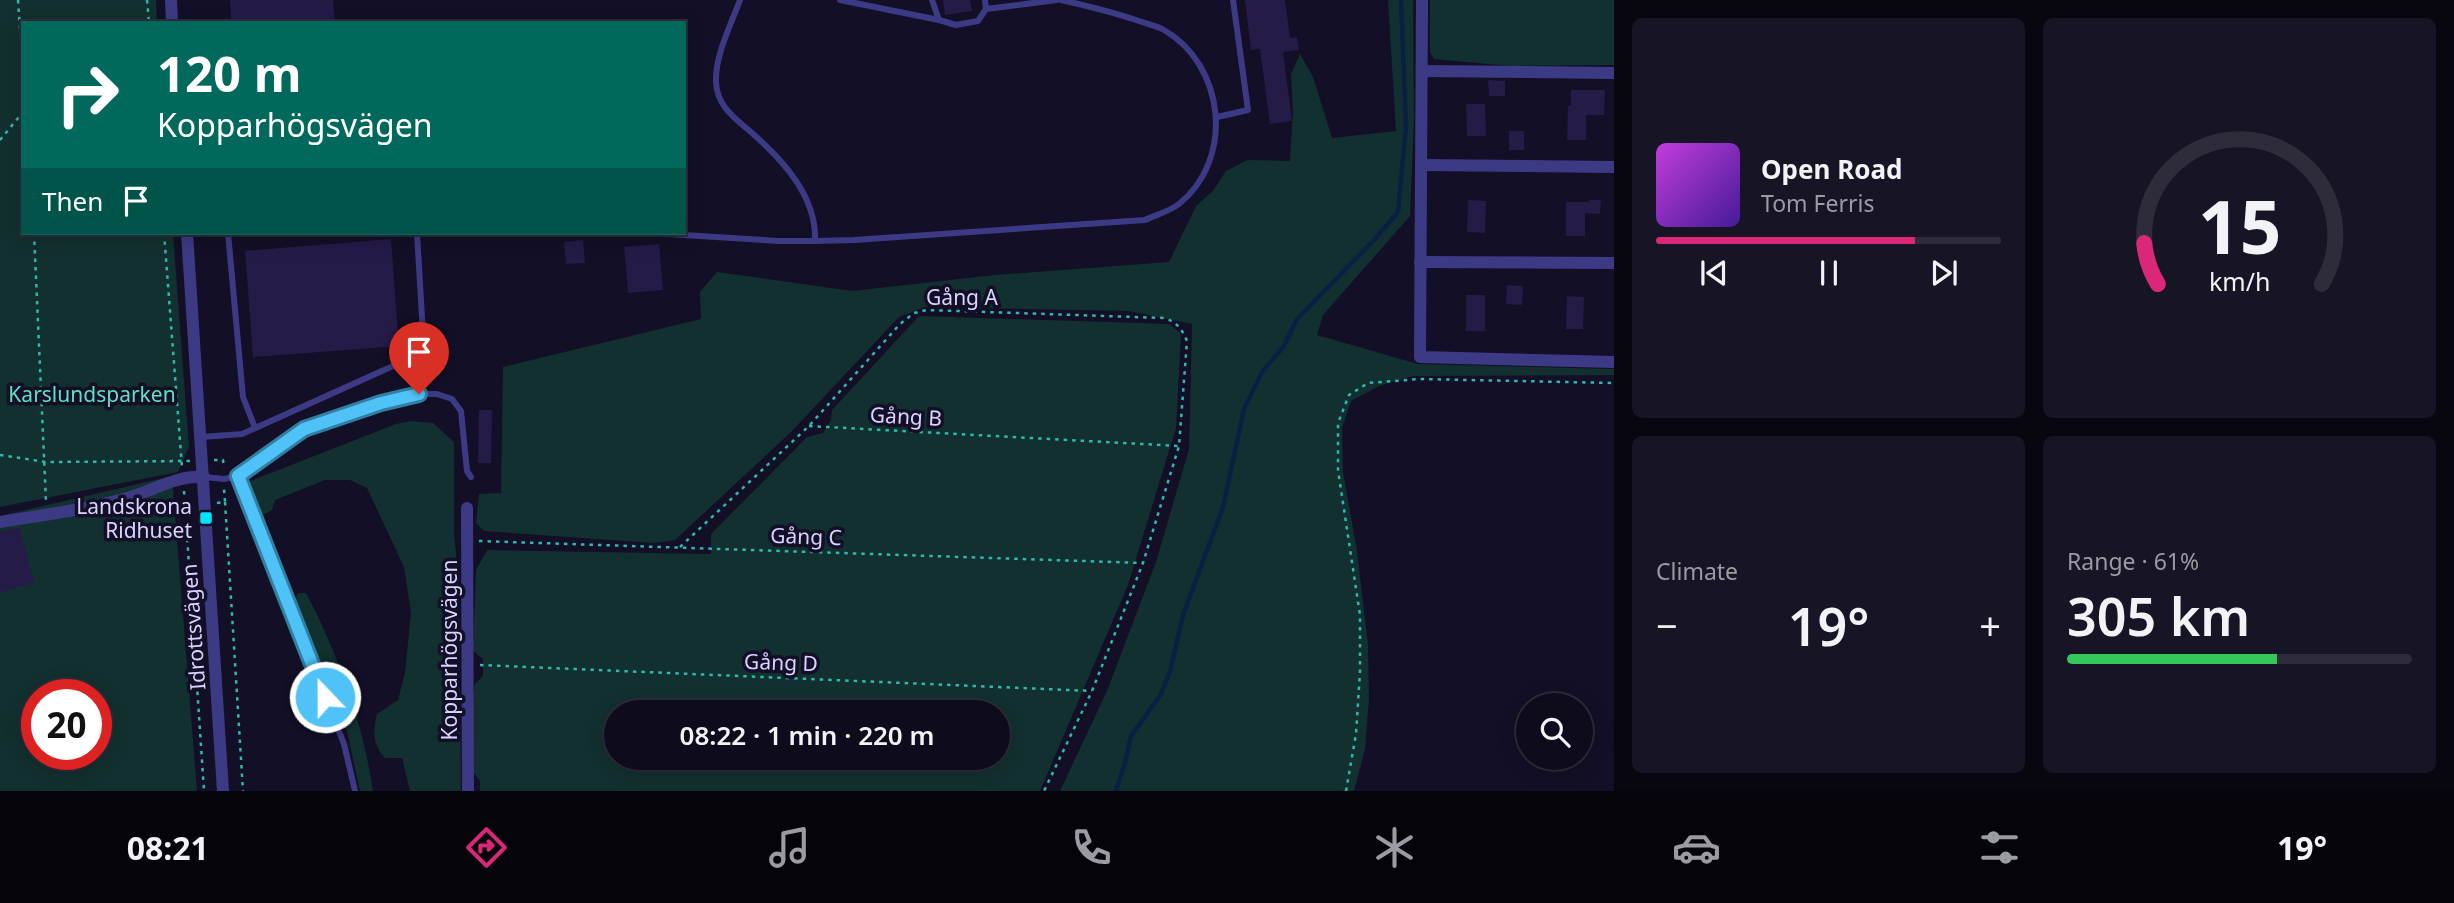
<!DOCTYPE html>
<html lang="en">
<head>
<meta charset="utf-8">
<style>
	body { margin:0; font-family:"Noto Sans",sans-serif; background:#171425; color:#f1f3f6; height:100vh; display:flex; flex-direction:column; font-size:26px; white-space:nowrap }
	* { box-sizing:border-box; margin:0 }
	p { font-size:23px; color:#9b9ba3 }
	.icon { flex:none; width:38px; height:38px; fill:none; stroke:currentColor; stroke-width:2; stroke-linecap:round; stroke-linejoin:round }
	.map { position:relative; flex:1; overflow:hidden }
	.side { display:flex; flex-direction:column; gap:18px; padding:18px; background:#08060f; width:840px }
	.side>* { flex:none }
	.banner { position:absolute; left:21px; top:21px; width:665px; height:214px; border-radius:0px; box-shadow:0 4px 18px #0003,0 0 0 2px #2e2b3b; background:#00695c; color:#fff; overflow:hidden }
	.controls { position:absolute; left:1516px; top:693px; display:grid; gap:14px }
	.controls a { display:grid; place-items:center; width:77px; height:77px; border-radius:50%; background:#0e0b1c; box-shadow:0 4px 18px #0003,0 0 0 2px #2e2b3b; font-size:35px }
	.speed { position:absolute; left:21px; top:679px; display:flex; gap:14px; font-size:35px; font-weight:700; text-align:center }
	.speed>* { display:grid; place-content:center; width:91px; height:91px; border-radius:50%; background:#0e0b1c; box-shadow:0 4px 18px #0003,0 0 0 2px #2e2b3b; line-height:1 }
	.speed .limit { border:10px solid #d22; background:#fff; color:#111 }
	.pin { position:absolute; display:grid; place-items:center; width:60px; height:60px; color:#fff; margin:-72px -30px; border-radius:50% 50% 50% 0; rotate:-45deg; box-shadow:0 0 7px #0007 }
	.pin .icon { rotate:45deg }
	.me { position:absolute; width:77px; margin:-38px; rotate:338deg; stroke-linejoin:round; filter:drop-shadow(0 0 5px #0008) }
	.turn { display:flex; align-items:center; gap:24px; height:147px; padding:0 21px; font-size:32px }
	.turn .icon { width:91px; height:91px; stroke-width:2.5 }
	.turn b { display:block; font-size:49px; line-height:60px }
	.then { display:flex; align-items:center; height:66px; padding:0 21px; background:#0003; gap:14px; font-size:26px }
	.big { font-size:52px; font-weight:600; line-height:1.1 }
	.side .card { flex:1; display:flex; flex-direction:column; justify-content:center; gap:10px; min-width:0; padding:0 24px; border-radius:10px; background:#171425 }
	.side .dial { align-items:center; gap:0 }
	.dial svg { height:182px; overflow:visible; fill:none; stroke:#2e2b3b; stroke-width:7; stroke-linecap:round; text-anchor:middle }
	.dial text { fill:#f1f3f6; stroke:none }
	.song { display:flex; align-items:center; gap:21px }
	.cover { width:84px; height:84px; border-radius:10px; background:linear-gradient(135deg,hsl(290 70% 55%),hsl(260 70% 35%)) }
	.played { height:7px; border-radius:4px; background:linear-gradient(90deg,#db2777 75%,#2e2b3b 75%) }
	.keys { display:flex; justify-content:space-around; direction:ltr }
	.heat { display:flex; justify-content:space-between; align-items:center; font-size:38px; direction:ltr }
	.charge { height:10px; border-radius:5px; background:linear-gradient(90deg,#34c759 61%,#2e2b3b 0) }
	.side .tiles { flex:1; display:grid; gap:18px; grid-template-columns:repeat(2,1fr) }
	.trip { position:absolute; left:604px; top:700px; width:406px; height:70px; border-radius:35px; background:#0e0b1c; box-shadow:0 4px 18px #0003,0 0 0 2px #2e2b3b; font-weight:600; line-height:70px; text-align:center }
	.dock { display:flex; height:112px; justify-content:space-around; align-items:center; background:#06040b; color:#9b9ba3 }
	.dock .icon { width:49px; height:49px }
	.dock .selected { color:#db2777 }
	.dock b { font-size:32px; color:#f1f3f6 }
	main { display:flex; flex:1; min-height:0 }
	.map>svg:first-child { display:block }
</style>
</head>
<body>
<main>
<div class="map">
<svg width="1614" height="791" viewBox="0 0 1614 791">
	<rect width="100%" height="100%" fill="#130f26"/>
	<g fill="#12302f" fill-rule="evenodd">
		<polygon points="0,0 156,0 157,23 23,23 23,233 173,233 189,447 178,472 0,507"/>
		<polygon points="1388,0 1413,0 1414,119 1410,216 1323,315 1317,335 1418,364 1614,369 1614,375 1413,376 1379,386 1351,401 1342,428 1343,472 1357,551 1368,644 1369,699 1365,749 1354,791 1060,791 1107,691 1156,562 1189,449 1192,324 1129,311 925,307 899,317 791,432 675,540 654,543 484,531 476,523 479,494 501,493 503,367 701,319 700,292 717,272 852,291 995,275 1169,262 1196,206 1213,191 1226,171 1247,160 1290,161 1293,111 1291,74 1300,54 1313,77 1332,138 1396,131"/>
		<polygon points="1430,0 1614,0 1614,65 1511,66 1434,59 1430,52"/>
		<path d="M919 316 1169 324 1181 334 1176 428 1128 585 1040 791H480V781L474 773 473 700 475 684 483 676V659L473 651 476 570 487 550 711 554V534L807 437 823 433 831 420 832 410ZM616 712H998V758H616Z"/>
		<path d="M411 421 433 423 454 442V535L459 580 461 791H410L402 758H385C372 743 373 732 377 714L398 700 405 673 411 613 404 567 367 488 350 480H325L275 500 272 510 263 515 245 483 396 424Z"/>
		<path d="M172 476 197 791H0V516ZM37 695H96V754H37Z"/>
		<path d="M298 593H306C338 654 363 723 373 791H360L347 731 313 656 293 603Z"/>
	</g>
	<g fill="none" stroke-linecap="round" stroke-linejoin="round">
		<polyline stroke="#0a1f44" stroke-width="4.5" points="1116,791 1125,763 1131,736 1160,696 1170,672 1183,615 1223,507 1244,409 1262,372 1284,346 1297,319 1375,239 1398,212 1406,126 1401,0"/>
	</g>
	<g fill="#241b47">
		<polygon points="230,0 333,0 335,23 231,23"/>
		<polygon points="943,0 970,0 972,11 945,15"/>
		<polygon points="1245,0 1285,0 1290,38 1297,37 1299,50 1283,52 1292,121 1270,124 1260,49 1251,50"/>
		<polygon points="1488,80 1505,81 1505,96 1489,96"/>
		<polygon points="1571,90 1605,90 1604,115 1586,115 1586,140 1567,140 1568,106 1571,106"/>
		<polygon points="1466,104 1485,104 1486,136 1467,136"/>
		<rect x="1509" y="131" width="15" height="19"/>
		<polygon points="1468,200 1486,201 1485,233 1467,232"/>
		<polygon points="1589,200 1601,200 1600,214 1585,213 1585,236 1566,236 1566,202 1589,202"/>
		<polygon points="391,239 399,346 253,357 245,251"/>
		<polygon points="583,240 585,263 566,264 564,242"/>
		<polygon points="659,244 663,290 628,293 624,247"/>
		<polygon points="1507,285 1523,286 1522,305 1506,304"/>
		<rect x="1466" y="295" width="19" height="36"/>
		<polygon points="1567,296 1584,297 1583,329 1566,329"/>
		<polygon points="479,410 492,410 491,463 478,463"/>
		<polygon points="20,528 34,583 0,592 0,531"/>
	</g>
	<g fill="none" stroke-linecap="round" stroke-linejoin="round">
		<g stroke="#2fb8b0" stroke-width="2.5" stroke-dasharray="3.5 5" stroke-linecap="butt">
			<polyline points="18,0 23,73"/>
			<polyline points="147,0 149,23"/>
			<polyline points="0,140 23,112"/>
			<polyline points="34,233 46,502"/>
			<polyline points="164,233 182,467"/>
			<polyline points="809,426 1179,446"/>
			<polyline points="0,455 46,462 190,461"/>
			<polyline points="214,460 223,460 224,468"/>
			<polyline points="184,491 185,505 192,504"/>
			<polyline points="225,502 243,791"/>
			<polyline points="217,503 225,502 224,489"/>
			<polyline points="185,505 204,791"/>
			<polyline points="479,541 1143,563"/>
			<path d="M680 547 809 426 900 324 914 313 927 310 1164 318C1177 322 1182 329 1187 341L1179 446 1143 563 1092 691 1044 791"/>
			<polyline points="480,665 1092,691"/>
			<polyline points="1346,791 1356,734 1360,672 1360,615 1338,470 1338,423 1349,395 1368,383 1420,379 1614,383"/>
		</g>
		<g stroke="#3d3a85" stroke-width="6">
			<polyline points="840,0 939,20"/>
			<polyline points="932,0 939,20 956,25 978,21 986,9 985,0"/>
			<polyline points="986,9 1057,0"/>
			<polyline points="1217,117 1248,110 1233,0"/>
			<polyline points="228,233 243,397 255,428"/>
			<path d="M652 233 778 241H815C817 197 783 160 752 133 736 119 717 107 716 82 715 55 731 25 740 0"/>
			<path d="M815 241 854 240 1145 220C1156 215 1170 211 1179 204 1235 159 1225 65 1164 30 1157 26 1147 24 1139 21 1113 12 1088 6 1061 0"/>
			<polyline points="202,437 242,434 413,357 421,345 423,334 417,233"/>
			<polyline points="238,476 304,429 381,403 419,394 437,394 452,399 461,411 467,471 471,477"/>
			<polyline points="204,477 224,479 238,476 344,744 355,791"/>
		</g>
		<g stroke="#3d3a85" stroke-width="12">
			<polyline points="171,0 172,23"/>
			<polyline points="1422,0 1420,357 1614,362"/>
			<polyline points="1422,71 1614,73"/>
			<polyline points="1421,165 1614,167"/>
			<polyline points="187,233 223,791"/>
			<polyline points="1420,262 1614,263"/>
			<polyline points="467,508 468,791"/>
			<path d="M0 522C42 515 85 510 127 498 153 491 176 475 204 477"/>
		</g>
	</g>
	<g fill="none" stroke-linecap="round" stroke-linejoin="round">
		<g stroke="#337fa1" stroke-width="18">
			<polyline id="route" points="325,697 238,476 304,429 381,403 419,394"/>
		</g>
		<use href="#route" stroke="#4fc3f7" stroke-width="12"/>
	</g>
	<rect fill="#00e5ff" stroke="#130f26" stroke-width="2.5" x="199" y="511" width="14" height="14" rx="3.5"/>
	<g text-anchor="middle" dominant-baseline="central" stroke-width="7" stroke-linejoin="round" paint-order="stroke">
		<g font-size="21" fill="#d9d4ff" stroke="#130f26">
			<text x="962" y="297">Gång A</text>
			<text transform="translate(906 416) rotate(3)">Gång B</text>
			<text transform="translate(806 536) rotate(2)">Gång C</text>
			<text transform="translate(193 627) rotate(-94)">Idrottsvägen</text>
			<text transform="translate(449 650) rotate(-90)">Kopparhögsvägen</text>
			<text transform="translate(781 662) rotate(2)">Gång D</text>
		</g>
		<g font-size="21" fill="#5fe0c0" stroke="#130f26">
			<text x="92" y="394">Karslundsparken</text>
		</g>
		<g font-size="21" fill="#d9d4ff" stroke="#130f26" text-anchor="end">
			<text x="192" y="506">Landskrona<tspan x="192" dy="24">Ridhuset</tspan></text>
		</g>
	</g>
</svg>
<div class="controls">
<a><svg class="icon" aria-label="search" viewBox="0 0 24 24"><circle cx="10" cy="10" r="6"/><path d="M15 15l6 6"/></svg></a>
</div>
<div class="speed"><div class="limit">20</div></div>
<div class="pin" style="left:419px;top:394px;background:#d93025"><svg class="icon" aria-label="arrive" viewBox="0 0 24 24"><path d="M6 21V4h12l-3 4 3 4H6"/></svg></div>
<svg class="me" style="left:325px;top:697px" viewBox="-20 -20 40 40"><circle r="17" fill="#4fc3f7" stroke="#fff" stroke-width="3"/><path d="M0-11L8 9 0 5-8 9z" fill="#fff"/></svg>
<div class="trip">08:22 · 1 min · 220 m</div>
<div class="banner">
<div class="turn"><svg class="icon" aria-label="right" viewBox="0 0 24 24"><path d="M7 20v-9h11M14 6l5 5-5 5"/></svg><div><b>120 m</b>Kopparhögsvägen</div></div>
<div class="then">Then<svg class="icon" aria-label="arrive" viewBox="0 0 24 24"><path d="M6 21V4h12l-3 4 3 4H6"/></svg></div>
</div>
</div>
<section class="side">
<div class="tiles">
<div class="card">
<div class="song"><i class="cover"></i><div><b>Open Road</b><p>Tom Ferris</p></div></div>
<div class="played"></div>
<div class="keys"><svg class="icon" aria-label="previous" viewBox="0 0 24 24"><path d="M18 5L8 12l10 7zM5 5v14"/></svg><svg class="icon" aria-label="pause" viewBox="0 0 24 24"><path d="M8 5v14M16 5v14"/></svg><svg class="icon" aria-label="next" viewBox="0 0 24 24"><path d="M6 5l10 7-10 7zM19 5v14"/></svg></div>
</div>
<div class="card dial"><svg viewBox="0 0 100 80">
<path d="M14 69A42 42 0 1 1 86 69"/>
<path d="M14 69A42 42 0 0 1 8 51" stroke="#db2777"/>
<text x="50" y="56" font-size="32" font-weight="700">15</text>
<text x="50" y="72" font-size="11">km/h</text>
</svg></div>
<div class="card"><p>Climate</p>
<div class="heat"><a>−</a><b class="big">19°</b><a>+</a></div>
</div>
<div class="card"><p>Range · 61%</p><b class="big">305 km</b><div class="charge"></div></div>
</div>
</section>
</main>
<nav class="dock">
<b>08:21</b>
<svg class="icon selected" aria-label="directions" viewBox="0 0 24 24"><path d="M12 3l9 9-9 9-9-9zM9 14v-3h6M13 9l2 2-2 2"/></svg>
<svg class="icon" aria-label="music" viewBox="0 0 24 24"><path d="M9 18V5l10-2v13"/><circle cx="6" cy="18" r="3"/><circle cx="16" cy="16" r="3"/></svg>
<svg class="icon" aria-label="phone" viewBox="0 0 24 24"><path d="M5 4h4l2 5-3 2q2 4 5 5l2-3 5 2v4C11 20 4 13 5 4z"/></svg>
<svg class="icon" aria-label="climate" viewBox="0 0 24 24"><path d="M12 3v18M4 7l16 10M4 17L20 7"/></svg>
<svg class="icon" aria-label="car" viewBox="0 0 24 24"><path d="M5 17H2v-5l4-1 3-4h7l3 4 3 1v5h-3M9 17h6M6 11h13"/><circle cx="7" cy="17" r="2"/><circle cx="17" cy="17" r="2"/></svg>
<svg class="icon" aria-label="filters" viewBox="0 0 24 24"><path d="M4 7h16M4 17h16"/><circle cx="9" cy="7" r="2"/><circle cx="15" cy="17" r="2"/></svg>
<b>19°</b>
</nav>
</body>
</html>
